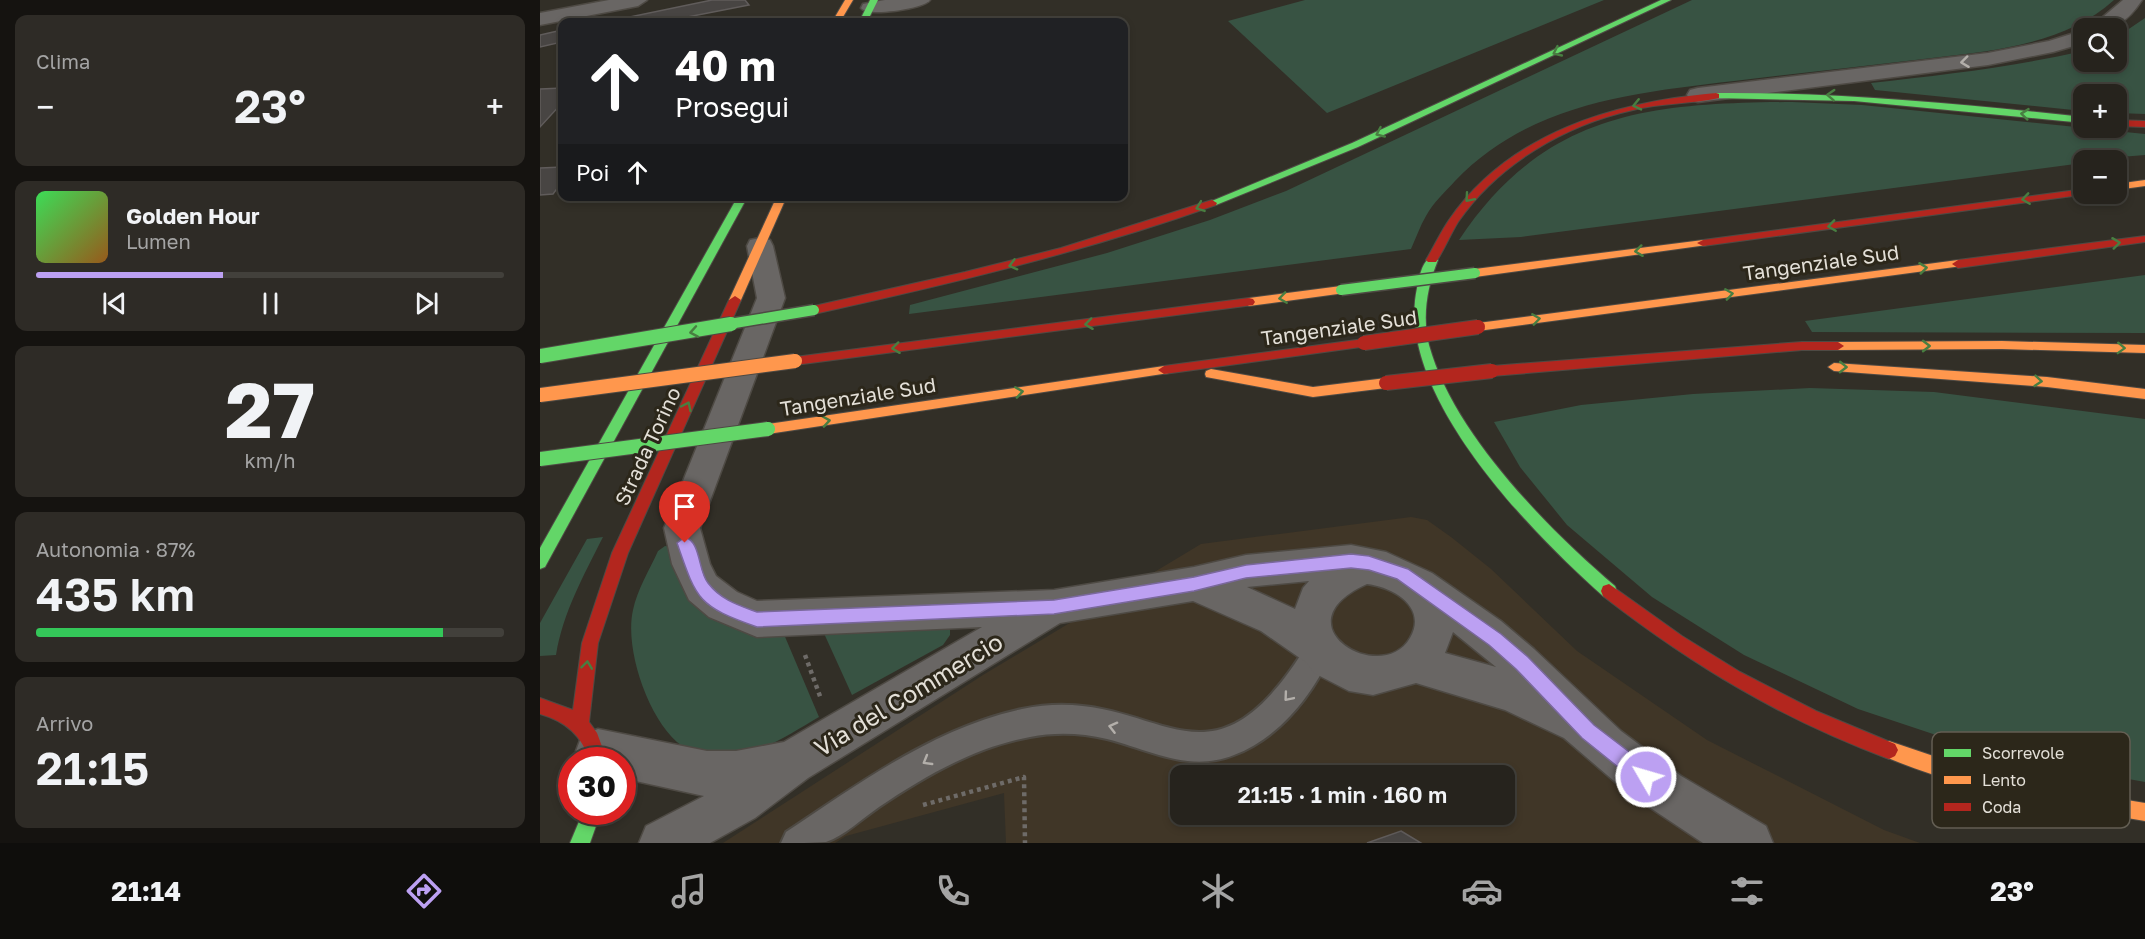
<!DOCTYPE html>
<html lang="it">
<head>
<meta charset="utf-8">
<style>
	body { margin:0; font-family:"Golos Text",sans-serif; background:#2e2b26; color:#f1f3f6; height:100vh; display:flex; flex-direction:column; font-size:22px; white-space:nowrap }
	* { box-sizing:border-box; margin:0 }
	p { font-size:20px; color:#a4a4a4 }
	.icon { flex:none; width:33px; height:33px; fill:none; stroke:currentColor; stroke-width:2; stroke-linecap:round; stroke-linejoin:round }
	.map { position:relative; flex:1; overflow:hidden }
	.panel { display:flex; flex-direction:column; gap:15px; padding:15px; background:#151310; width:540px }
	.panel>* { flex:none }
	.hud { position:absolute; left:18px; top:18px; width:570px; height:183px; border-radius:12px; box-shadow:0 3px 9px #0003,0 0 0 2px #42403b; background:#202124; color:#fff; overflow:hidden }
	.buttons { position:absolute; left:1533px; top:18px; display:grid; gap:12px }
	.buttons a { display:grid; place-items:center; width:54px; height:54px; border-radius:12px; background:#26231d; box-shadow:0 3px 9px #0003,0 0 0 2px #42403b; font-size:30px }
	.speed { position:absolute; left:18px; top:747px; display:flex; gap:12px; font-size:30px; font-weight:700; text-align:center }
	.speed>* { display:grid; place-content:center; width:78px; height:78px; border-radius:50%; background:#26231d; box-shadow:0 3px 9px #0003,0 0 0 2px #42403b; line-height:1 }
	.speed .limit { border:9px solid #d22; background:#fff; color:#111 }
	.pin { position:absolute; display:grid; place-items:center; width:51px; height:51px; color:#fff; margin:-62px -26px; border-radius:50% 50% 50% 0; rotate:-45deg; box-shadow:0 0 6px #0007 }
	.pin .icon { rotate:45deg }
	.me { position:absolute; width:66px; margin:-33px; rotate:308deg; stroke-linejoin:round; filter:drop-shadow(0 0 4px #0008) }
	.turn { display:flex; align-items:center; gap:21px; height:126px; padding:0 18px; font-size:27px }
	.turn .icon { width:78px; height:78px; stroke-width:2.5 }
	.turn b { display:block; font-size:42px; line-height:51px }
	.then { display:flex; align-items:center; height:57px; padding:0 18px; background:#0003; gap:12px; font-size:22px }
	.big { font-size:45px; font-weight:600; line-height:1.1 }
	.panel .tile { flex:1; display:flex; flex-direction:column; justify-content:center; gap:9px; min-width:0; padding:0 21px; border-radius:12px; background:#2e2b26 }
	.panel .dial { align-items:center; gap:0 }
	.dial b { font-size:78px; line-height:1 }
	.song { display:flex; align-items:center; gap:18px }
	.cover { width:72px; height:72px; border-radius:9px; background:linear-gradient(135deg,hsl(130 70% 55%),hsl(30 70% 35%)) }
	.played { height:6px; border-radius:3px; background:linear-gradient(90deg,#bca0f2 40%,#42403b 40%) }
	.keys { display:flex; justify-content:space-around; direction:ltr }
	.heat { display:flex; justify-content:space-between; align-items:center; font-size:33px; direction:ltr }
	.charge { height:9px; border-radius:4px; background:linear-gradient(90deg,#34c759 87%,#42403b 0) }
	.trip { position:absolute; left:630px; top:765px; width:345px; height:60px; border-radius:12px; background:#26231d; box-shadow:0 3px 9px #0003,0 0 0 2px #42403b; font-weight:600; line-height:60px; text-align:center }
	.tabs { display:flex; height:96px; justify-content:space-around; align-items:center; background:#0f0e0c; color:#a4a4a4 }
	.tabs .icon { width:42px; height:42px }
	.tabs .selected { color:#bca0f2 }
	.tabs b { font-size:27px; color:#f1f3f6 }
	main { display:flex; flex:1; min-height:0 }
	.map>svg:first-child { display:block }
</style>
</head>
<body>
<main>
<section class="panel">
<div class="tile"><p>Clima</p>
<div class="heat"><a>−</a><b class="big">23°</b><a>+</a></div>
</div>
<div class="tile">
<div class="song"><i class="cover"></i><div><b>Golden Hour</b><p>Lumen</p></div></div>
<div class="played"></div>
<div class="keys"><svg class="icon" aria-label="previous" viewBox="0 0 24 24"><path d="M18 5L8 12l10 7zM5 5v14"/></svg><svg class="icon" aria-label="pause" viewBox="0 0 24 24"><path d="M8 5v14M16 5v14"/></svg><svg class="icon" aria-label="next" viewBox="0 0 24 24"><path d="M6 5l10 7-10 7zM19 5v14"/></svg></div>
</div>
<div class="tile dial"><b>27</b><p>km/h</p></div>
<div class="tile"><p>Autonomia · 87%</p><b class="big">435 km</b><div class="charge"></div></div>
<div class="tile"><p>Arrivo</p><b class="big">21:15</b></div>
</section>
<div class="map">
<svg width="1605" height="843" viewBox="0 0 1605 843">
	<rect width="100%" height="100%" fill="#322f27"/>
	<path fill="#403627" fill-rule="evenodd" d="M871 517 887 520 911 537 951 569 1037 651 1167 740 1344 830 1380 843H466L464 793 306 836 295 843H183L443 675 661 544ZM640 776H964V814H640Z"/>
	<g fill="#385343">
		<polygon points="765,0 1064,0 787,113 688,21"/>
		<path d="M1152 0H1574C1526 44 1453 51 1392 58 1326 66 1260 73 1194 81 1092 93 990 103 915 181 905 192 893 203 886 216 880 226 876 238 871 249L369 314 370 305 567 253 670 220 746 191Z"/>
		<path d="M1605 18V114L1577 113 1576 94H1544L1543 111 1335 90 1331 83C1403 75 1473 67 1543 51L1544 62H1576L1577 37Z"/>
		<path d="M1252 102 1322 105 1605 134V155L1544 160 1543 163 981 237 919 240C1004 112 1110 103 1252 102Z"/>
		<polygon points="1605,275 1605,333 1272,332 1265,321"/>
		<polygon points="1270,388 1394,392 1605,419 1605,782 1456,755 1318,709 1204,655 1112,597 1027,525 980,467 954,422 1041,405 1153,394"/>
		<path d="M63 537C44 575 23 612 16 655L0 656V623L47 539Z"/>
		<path d="M125 546 131 547 136 574 153 601 243 632 279 717C253 732 226 751 196 755 188 756 148 751 142 746 109 722 84 649 93 610 97 590 110 569 118 551Z"/>
		<polygon points="410,628 410,635 403,645 312,695 282,629"/>
	</g>
	<g fill="#484543" stroke="#605c5b" stroke-width="1.5">
		<polygon points="172,0 205,0 209,5 122,22 76,22 75,20"/>
		<polygon points="22,30 22,42 0,47 0,35"/>
		<polygon points="22,88 22,103 0,127 0,89"/>
		<polygon points="22,167 22,182 13,194 0,195 0,168"/>
		<polygon points="861,831 881,843 827,843"/>
	</g>
	<g fill="none" stroke-linecap="round" stroke-linejoin="round">
		<g stroke="#4e4a44" stroke-width="4">
			<path id="lane" d="M780 636 790 640 794 649C773 694 741 737 694 755 649 773 610 750 567 739 542 733 515 732 490 737 435 747 385 776 339 807 323 818 304 836 286 842 274 843 254 843 241 843L246 832C320 783 394 728 482 709 619 680 664 816 770 640Z"/>
		</g>
		<g stroke="#4e4a44" stroke-width="3">
			<g id="street">
				<polygon points="69,0 107,0 98,6 0,25 0,13"/>
				<path d="M345 0H390C384 9 327 17 321 8L323 4Z"/>
				<path d="M1583 0H1602C1587 23 1576 28 1550 28Z"/>
				<polygon points="1544,30 1544,43 1513,52 1448,65 1158,102 1150,100 1147,95 1150,90 1158,88 1448,53 1509,41"/>
				<path d="M220 238 230 240 233 246 245 298 160 528 170 564 176 576 197 592 217 601 514 590 654 567 706 555 811 545 846 552 892 573 961 621 994 649 1081 731 1141 776 1226 826 1233 843H1163L1088 793 1024 738 965 710 876 683 833 695 809 691 774 673 767 663 721 631 653 601 520 623 268 778 215 818 170 843H99L106 826 164 796 82 778V760H40L36 751 42 735 58 729 167 751H196L244 742 442 627 217 637 169 617 149 600 132 564 124 528 217 298 207 246 210 240ZM769 581 763 588 755 609 707 587ZM827 584C853 587 888 607 870 638 842 687 736 625 827 584ZM913 632 956 667 905 653Z"/>
			</g>
		</g>
		<g stroke="#4e4a44" stroke-width="2">
			<g id="fast">
				<polygon points="330,0 338,0 327,22 319,22"/>
				<polygon points="1121,0 1131,0 818,147 676,205 668,205 667,203 812,143"/>
				<path d="M1176 93C1299 92 1421 104 1544 117V123L1314 101 1173 98V94Z"/>
				<polygon points="198,196 208,196 5,567 0,569 0,548"/>
				<path d="M892 257 898 260C887 287 882 317 889 345 913 433 1007 528 1075 586L1077 591 1075 596 1069 598 1063 596C991 532 854 393 877 288 879 278 882 260 892 257Z"/>
				<polygon points="43,812 61,812 50,843 30,843"/>
			</g>
		</g>
		<g stroke="#4e4a44" stroke-width="2">
			<g id="slow">
				<polygon points="305,0 313,0 300,22 292,22"/>
				<polygon points="1605,180 1605,186 1576,190 1576,184"/>
				<polygon points="237,196 247,196 201,300 199,303 191,303 189,300"/>
				<polygon points="1163,240 1167,241 1167,245 935,277 929,273 935,269"/>
				<polygon points="1418,260 1424,264 1422,266 938,331 932,327 938,323"/>
				<polygon points="801,286 805,287 807,290 805,293 709,306 703,302 709,298"/>
				<polygon points="1462,341 1605,345 1605,353 1462,349 1298,350 1292,346 1298,342"/>
				<polygon points="1294,363 1507,377 1605,389 1605,399 1507,387 1294,371 1288,367"/>
				<polygon points="624,366 629,367 630,370 629,373 228,434 223,433 221,429 223,425 228,424"/>
				<polygon points="671,369 773,387 846,378 852,383 846,388 773,397 666,377 665,374 666,371"/>
				<path d="M1349 741 1414 763 1509 787 1605 803V821C1516 807 1426 791 1343 756L1340 750 1343 744Z"/>
			</g>
		</g>
		<g stroke="#4e4a44" stroke-width="2">
			<g id="jam">
				<path d="M1176 93 1179 94V98C1151 104 1121 103 1093 110 1025 125 958 164 918 222 910 235 904 250 896 262H888L886 260C894 247 900 233 909 220 970 132 1075 102 1176 93Z"/>
				<polygon points="1576,120 1605,121 1605,127 1576,126"/>
				<polygon points="1544,189 1544,194 1548,194 1163,246 1157,243 1163,240"/>
				<path d="M672 200 677 203 676 205C544 252 410 284 274 314L268 310 274 306 425 272 521 248Z"/>
				<polygon points="1605,236 1605,242 1418,268 1412,264 1418,260"/>
				<path d="M195 296 201 300 88 553 58 643 49 722 57 733 67 760H49C42 735 25 721 0 714V698L33 710 42 643 72 553 189 300Z"/>
				<polygon points="709,298 713,299 715,302 713,305 255,365 249,361 255,357"/>
				<polygon points="824,339 828,340 830,343 828,346 624,374 618,370 624,366"/>
				<polygon points="1262,342 1298,342 1304,346 1298,350 1262,350 952,376 946,371 952,366"/>
				<path d="M1069 584 1142 636 1200 672 1276 711 1355 744 1358 750 1355 756 1349 759C1240 718 1155 667 1063 596L1061 591 1063 586Z"/>
			</g>
		</g>
		<g stroke="#6e6b68" stroke-width="4.5" stroke-dasharray="4 4" stroke-linecap="butt">
			<polyline points="265,655 281,699"/>
			<polyline points="383,805 484,777 485,843"/>
		</g>
		<use href="#lane" fill="#696664" fill-rule="evenodd"/>
		<use href="#street" fill="#696664" fill-rule="evenodd"/>
		<use href="#fast" fill="#63d668" fill-rule="evenodd"/>
		<use href="#slow" fill="#ff974d" fill-rule="evenodd"/>
		<use href="#jam" fill="#b3261e" fill-rule="evenodd"/>
		<g stroke="#4e4a44" stroke-width="13" stroke-linecap="butt">
			<g id="fast-bridge-far1">
				<polyline points="801,290 935,273"/>
				<polyline points="183,325 274,310"/>
			</g>
		</g>
		<g stroke="#4e4a44" stroke-width="16" stroke-linecap="butt">
			<g id="fast-bridge">
				<polyline points="0,356 191,324"/>
				<polyline points="0,459 228,429"/>
			</g>
		</g>
		<g stroke="#4e4a44" stroke-width="16" stroke-linecap="butt">
			<polyline id="slow-bridge" points="0,395 255,361"/>
		</g>
		<g stroke="#4e4a44" stroke-width="16" stroke-linecap="butt">
			<g id="jam-bridge">
				<polyline points="824,343 938,327"/>
				<polyline points="846,383 952,371"/>
			</g>
		</g>
		<use href="#fast-bridge-far1" stroke="#63d668" stroke-width="10"/>
		<use href="#fast-bridge" stroke="#63d668" stroke-width="14"/>
		<use href="#slow-bridge" stroke="#ff974d" stroke-width="14"/>
		<use href="#jam-bridge" stroke="#b3261e" stroke-width="14"/>
	</g>
	<defs><path id="oneway-chevron" d="M-2-3.5L2.5 0L-2 3.5" fill="none" stroke-width="1.6" stroke-linecap="round" stroke-linejoin="round" transform="scale(1.5)"/></defs>
	<g stroke="#487e41">
		<use href="#oneway-chevron" transform="translate(1017 52) rotate(155)"/>
		<use href="#oneway-chevron" transform="translate(1291 95) rotate(-177)"/>
		<use href="#oneway-chevron" transform="translate(1097 105) rotate(167)"/>
		<use href="#oneway-chevron" transform="translate(1485 114) rotate(-174)"/>
		<use href="#oneway-chevron" transform="translate(840 133) rotate(156)"/>
		<use href="#oneway-chevron" transform="translate(929 198) rotate(131)"/>
		<use href="#oneway-chevron" transform="translate(1486 199) rotate(172)"/>
		<use href="#oneway-chevron" transform="translate(660 207) rotate(160)"/>
		<use href="#oneway-chevron" transform="translate(1292 226) rotate(172)"/>
		<use href="#oneway-chevron" transform="translate(1576 243) rotate(-7)"/>
		<use href="#oneway-chevron" transform="translate(1099 251) rotate(173)"/>
		<use href="#oneway-chevron" transform="translate(473 265) rotate(165)"/>
		<use href="#oneway-chevron" transform="translate(1383 268) rotate(-7)"/>
		<use href="#oneway-chevron" transform="translate(1189 294) rotate(-8)"/>
		<use href="#oneway-chevron" transform="translate(743 298) rotate(172)"/>
		<use href="#oneway-chevron" transform="translate(996 319) rotate(-8)"/>
		<use href="#oneway-chevron" transform="translate(549 324) rotate(173)"/>
		<use href="#oneway-chevron" transform="translate(154 332) rotate(170)"/>
		<use href="#oneway-chevron" transform="translate(1386 346)"/>
		<use href="#oneway-chevron" transform="translate(356 348) rotate(173)"/>
		<use href="#oneway-chevron" transform="translate(1581 348) rotate(2)"/>
		<use href="#oneway-chevron" transform="translate(1303 367) rotate(1)"/>
		<use href="#oneway-chevron" transform="translate(1498 381) rotate(5)"/>
		<use href="#oneway-chevron" transform="translate(479 392) rotate(-9)"/>
		<use href="#oneway-chevron" transform="translate(147 406) rotate(-65)"/>
		<use href="#oneway-chevron" transform="translate(286 421) rotate(-9)"/>
		<use href="#oneway-chevron" transform="translate(47 665) rotate(-83)"/>
	</g>
	<g stroke="#b3afaa">
		<use href="#oneway-chevron" transform="translate(1425 62) rotate(173)"/>
		<use href="#oneway-chevron" transform="translate(748 697) rotate(130)"/>
		<use href="#oneway-chevron" transform="translate(573 727) rotate(-166)"/>
		<use href="#oneway-chevron" transform="translate(387 761) rotate(150)"/>
	</g>
	<path fill="#bca0f2" stroke="#7a689d" stroke-width="1.5" d="M145 537C161 542 158 571 168 583 181 600 198 605 217 612L514 600 654 577 706 565 811 554 829 556 868 569 961 634 988 657 1054 725 1113 770 1115 777 1113 784 1106 786 1099 784 1042 738 976 669 949 645 857 579 829 570 811 568 706 578 654 591 514 614 217 627C158 606 157 601 137 543Z"/>
	<g text-anchor="middle" dominant-baseline="central" stroke-width="6" stroke-linejoin="round" paint-order="stroke">
		<g font-size="20" fill="#e4e0d8" stroke="#2c271a">
			<text transform="translate(1281 262) rotate(-8)">Tangenziale Sud</text>
			<text transform="translate(799 327) rotate(-8)">Tangenziale Sud</text>
			<text transform="translate(318 396) rotate(-9)">Tangenziale Sud</text>
			<text transform="translate(107 446) rotate(-65)">Strada Torino</text>
		</g>
		<g font-size="24" fill="#e4e0d8" stroke="#2c271a">
			<text transform="translate(368 694) rotate(-31)">Via del Commercio</text>
		</g>
	</g>
	<rect x="1392" y="732" width="198" height="96" rx="9" fill="#2c271a" stroke="#635e53" stroke-width="1.5"/>
	<rect x="1404" y="749" width="27" height="8" fill="#63d668"/>
	<rect x="1404" y="776" width="27" height="8" fill="#ff974d"/>
	<rect x="1404" y="803" width="27" height="8" fill="#b3261e"/>
	<g font-size="16" fill="#e4e0d8">
		<text x="1442" y="759">Scorrevole</text>
		<text x="1442" y="786">Lento</text>
		<text x="1442" y="813">Coda</text>
	</g>
</svg>
<div class="buttons">
<a><svg class="icon" aria-label="search" viewBox="0 0 24 24"><circle cx="10" cy="10" r="6"/><path d="M15 15l6 6"/></svg></a>
<a>+</a>
<a>−</a>
</div>
<div class="speed"><div class="limit">30</div></div>
<div class="pin" style="left:145px;top:543px;background:#d93025"><svg class="icon" aria-label="arrive" viewBox="0 0 24 24"><path d="M6 21V4h12l-3 4 3 4H6"/></svg></div>
<svg class="me" style="left:1106px;top:777px" viewBox="-20 -20 40 40"><circle r="17" fill="#bca0f2" stroke="#fff" stroke-width="3"/><path d="M0-11L8 9 0 5-8 9z" fill="#fff"/></svg>
<div class="trip">21:15 · 1 min · 160 m</div>
<div class="hud">
<div class="turn"><svg class="icon" aria-label="ahead" viewBox="0 0 24 24"><path d="M12 20V5M6 11l6-6 6 6"/></svg><div><b>40 m</b>Prosegui</div></div>
<div class="then">Poi<svg class="icon" aria-label="ahead" viewBox="0 0 24 24"><path d="M12 20V5M6 11l6-6 6 6"/></svg></div>
</div>
</div>
</main>
<nav class="tabs">
<b>21:14</b>
<svg class="icon selected" aria-label="directions" viewBox="0 0 24 24"><path d="M12 3l9 9-9 9-9-9zM9 14v-3h6M13 9l2 2-2 2"/></svg>
<svg class="icon" aria-label="music" viewBox="0 0 24 24"><path d="M9 18V5l10-2v13"/><circle cx="6" cy="18" r="3"/><circle cx="16" cy="16" r="3"/></svg>
<svg class="icon" aria-label="phone" viewBox="0 0 24 24"><path d="M5 4h4l2 5-3 2q2 4 5 5l2-3 5 2v4C11 20 4 13 5 4z"/></svg>
<svg class="icon" aria-label="climate" viewBox="0 0 24 24"><path d="M12 3v18M4 7l16 10M4 17L20 7"/></svg>
<svg class="icon" aria-label="car" viewBox="0 0 24 24"><path d="M5 17H2v-5l4-1 3-4h7l3 4 3 1v5h-3M9 17h6M6 11h13"/><circle cx="7" cy="17" r="2"/><circle cx="17" cy="17" r="2"/></svg>
<svg class="icon" aria-label="filters" viewBox="0 0 24 24"><path d="M4 7h16M4 17h16"/><circle cx="9" cy="7" r="2"/><circle cx="15" cy="17" r="2"/></svg>
<b>23°</b>
</nav>
</body>
</html>
